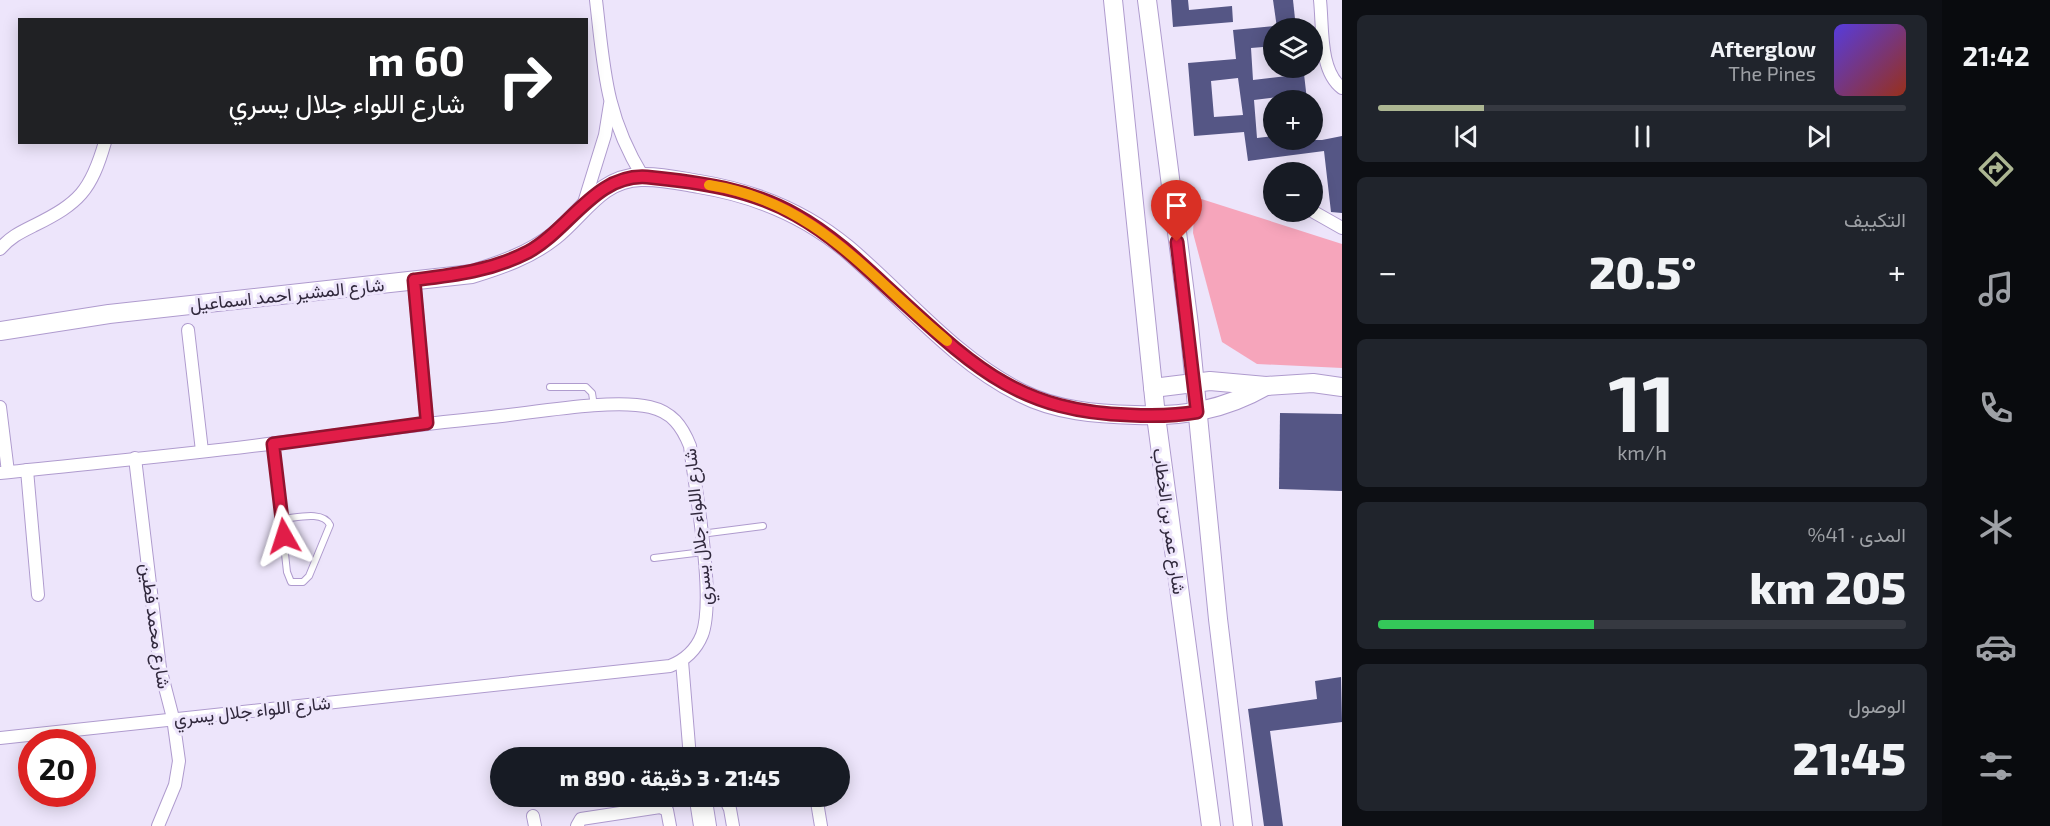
<!DOCTYPE html>
<html lang="ar">
<head>
<meta charset="utf-8">
<style>
	body { margin:0; font-family:"Exo 2",Vazirmatn,sans-serif; background:#20242c; color:#f1f3f6; direction:rtl; height:100vh; display:flex; flex-direction:column; font-size:22px; white-space:nowrap }
	* { box-sizing:border-box; margin:0 }
	p { font-size:20px; color:#9ea1a6 }
	.icon { flex:none; width:33px; height:33px; fill:none; stroke:currentColor; stroke-width:2; stroke-linecap:round; stroke-linejoin:round }
	.map { position:relative; flex:1; overflow:hidden; direction:ltr }
	.sheet { display:flex; flex-direction:column; gap:15px; padding:15px; background:#0d0f14; width:600px }
	.sheet>* { flex:none }
	.banner { position:absolute; left:18px; top:18px; width:570px; height:126px; border-radius:0px; box-shadow:0 3px 15px #0003; direction:rtl; background:#202124; color:#fff; overflow:hidden }
	.buttons { position:absolute; left:1263px; top:18px; display:grid; gap:12px }
	.buttons a { display:grid; place-items:center; width:60px; height:60px; border-radius:50%; background:#171b24; box-shadow:0 3px 15px #0003; font-size:30px }
	.speed { position:absolute; left:18px; top:729px; display:flex; gap:12px; font-size:30px; font-weight:700; text-align:center }
	.speed>* { display:grid; place-content:center; width:78px; height:78px; border-radius:50%; background:#171b24; box-shadow:0 3px 15px #0003; line-height:1 }
	.speed .limit { border:9px solid #d22; background:#fff; color:#111 }
	.pin { position:absolute; display:grid; place-items:center; width:51px; height:51px; color:#fff; margin:-62px -26px; border-radius:50% 50% 50% 0; rotate:-45deg; box-shadow:0 0 6px #0007 }
	.pin .icon { rotate:45deg }
	.me { position:absolute; width:66px; margin:-33px; rotate:354deg; stroke-linejoin:round; filter:drop-shadow(0 0 4px #0008) }
	.turn { display:flex; align-items:center; gap:21px; height:126px; padding:0 24px; font-size:27px }
	.turn .icon { width:78px; height:78px; stroke-width:2.5 }
	.turn b { display:block; font-size:42px; line-height:51px }
	.big { font-size:45px; font-weight:800; line-height:1.1 }
	.sheet .tile { flex:1; display:flex; flex-direction:column; justify-content:center; gap:9px; min-width:0; padding:0 21px; border-radius:9px; background:#20242c }
	.sheet .dial { align-items:center; gap:0 }
	.dial b { font-size:78px; line-height:1 }
	.song { display:flex; align-items:center; gap:18px }
	.cover { width:72px; height:72px; border-radius:9px; background:linear-gradient(135deg,hsl(250 70% 55%),hsl(10 70% 35%)) }
	.played { height:6px; border-radius:3px; background:linear-gradient(90deg,#acb692 20%,#363941 20%) }
	.keys { display:flex; justify-content:space-around; direction:ltr }
	.heat { display:flex; justify-content:space-between; align-items:center; font-size:33px; direction:ltr }
	.charge { height:9px; border-radius:4px; background:linear-gradient(90deg,#34c759 41%,#363941 0) }
	.trip { position:absolute; left:490px; top:747px; width:360px; height:60px; border-radius:30px; background:#171b24; box-shadow:0 3px 15px #0003; font-weight:800; line-height:60px; text-align:center; direction:rtl }
	main { display:flex; flex:1; min-height:0 }
	.dock { display:flex; flex-direction:column; width:108px; justify-content:space-around; align-items:center; background:#090b0e; color:#9ea1a6 }
	.dock .icon { width:42px; height:42px }
	.dock .on { color:#acb692 }
	.dock b { font-size:27px; color:#f1f3f6 }
	.map>svg:first-child { display:block }
</style>
</head>
<body>
<main>
<nav class="dock">
<b>21:42</b>
<svg class="icon on" aria-label="directions" viewBox="0 0 24 24"><path d="M12 3l9 9-9 9-9-9zM9 14v-3h6M13 9l2 2-2 2"/></svg>
<svg class="icon" aria-label="music" viewBox="0 0 24 24"><path d="M9 18V5l10-2v13"/><circle cx="6" cy="18" r="3"/><circle cx="16" cy="16" r="3"/></svg>
<svg class="icon" aria-label="phone" viewBox="0 0 24 24"><path d="M5 4h4l2 5-3 2q2 4 5 5l2-3 5 2v4C11 20 4 13 5 4z"/></svg>
<svg class="icon" aria-label="climate" viewBox="0 0 24 24"><path d="M12 3v18M4 7l16 10M4 17L20 7"/></svg>
<svg class="icon" aria-label="car" viewBox="0 0 24 24"><path d="M5 17H2v-5l4-1 3-4h7l3 4 3 1v5h-3M9 17h6M6 11h13"/><circle cx="7" cy="17" r="2"/><circle cx="17" cy="17" r="2"/></svg>
<svg class="icon" aria-label="filters" viewBox="0 0 24 24"><path d="M4 7h16M4 17h16"/><circle cx="9" cy="7" r="2"/><circle cx="15" cy="17" r="2"/></svg>
</nav>
<section class="sheet">
<div class="tile">
<div class="song"><i class="cover"></i><div><b>Afterglow</b><p>The Pines</p></div></div>
<div class="played"></div>
<div class="keys"><svg class="icon" aria-label="previous" viewBox="0 0 24 24"><path d="M18 5L8 12l10 7zM5 5v14"/></svg><svg class="icon" aria-label="pause" viewBox="0 0 24 24"><path d="M8 5v14M16 5v14"/></svg><svg class="icon" aria-label="next" viewBox="0 0 24 24"><path d="M6 5l10 7-10 7zM19 5v14"/></svg></div>
</div>
<div class="tile"><p>التكييف</p>
<div class="heat"><a>−</a><b class="big">20.5°</b><a>+</a></div>
</div>
<div class="tile dial"><b>11</b><p>km/h</p></div>
<div class="tile"><p>المدى · 41%</p><b class="big">205 km</b><div class="charge"></div></div>
<div class="tile"><p>الوصول</p><b class="big">21:45</b></div>
</section>
<div class="map">
<svg width="1342" height="826" viewBox="0 0 1342 826">
	<rect width="100%" height="100%" fill="#ede5fb"/>
	<polygon fill="#f6a5bb" points="1195,197 1342,244 1342,368 1257,364 1222,342 1193,233"/>
	<g fill="#555685" fill-rule="evenodd">
		<polygon points="1171,0 1188,0 1189,10 1232,6 1233,22 1173,27"/>
		<polygon points="1273,0 1293,0 1296,28 1277,28"/>
		<path d="M1274 26V46L1251 48 1253 80 1304 74 1307 100H1286V96L1254 100 1257 138 1274 136V140H1322L1342 136V213L1331 212 1324 151 1248 161 1244 132 1194 136 1188 63 1236 59 1233 30ZM1238 78 1243 115 1214 117 1211 81Z"/>
		<polygon points="1280,413 1342,414 1342,491 1279,489"/>
		<polygon points="1341,677 1342,722 1270,731 1283,826 1264,826 1248,709 1317,699 1315,681"/>
	</g>
	<g fill="none" stroke-linecap="round" stroke-linejoin="round">
		<g stroke="#af9bce" stroke-width="8">
			<g id="lane">
				<polyline points="550,387 586,387 592,393 594,406"/>
				<path d="M273 444 287 572 291 582H303L309 576 330 525C323 510 296 518 282 519"/>
				<polyline points="701,534 763,526"/>
				<polyline points="654,558 703,552"/>
			</g>
		</g>
		<g stroke="#af9bce" stroke-width="14">
			<g id="street">
				<path d="M596 0C604 69 605 115 643 177"/>
				<path d="M1320 0C1323 27 1319 71 1342 88"/>
				<polyline points="583,206 605,135 610,104"/>
				<polyline points="1312,211 1342,228"/>
				<path d="M0 249C10 237 21 232 35 225 79 203 91 191 105 142"/>
				<polyline points="414,280 427,423"/>
				<polyline points="188,330 202,451"/>
				<polyline points="0,407 8,472"/>
				<polyline points="135,458 160,668 173,718 179,761 175,785 158,826"/>
				<polyline points="27,470 38,595"/>
				<path d="M0 473C92 463 184 455 276 443 348 434 419 424 492 417 533 413 612 398 650 407 672 412 682 426 690 446 695 489 716 598 702 635 696 650 685 660 670 666L0 738"/>
				<polyline points="682,661 690,758"/>
				<polyline points="724,796 730,809 733,826"/>
				<polyline points="816,796 821,826"/>
				<polyline points="533,816 535,826"/>
				<polyline points="577,826 581,819 660,807 667,810 670,826"/>
				<polyline points="700,826 697,807 702,803 707,807 710,826"/>
			</g>
		</g>
		<g stroke="#af9bce" stroke-width="20">
			<g id="secondary">
				<polyline points="1113,0 1156,416 1211,826"/>
				<polyline points="1147,0 1189,325 1218,619 1243,826"/>
				<path d="M0 331 109 314 472 274C501 265 530 255 554 236 583 213 600 178 641 177 660 176 681 181 699 184 754 193 804 213 847 249 904 297 953 359 1021 393 1056 411 1097 414 1135 415 1183 417 1224 410 1266 386"/>
				<polyline points="1153,388 1210,381 1266,386 1313,383 1342,387"/>
			</g>
		</g>
		<use href="#lane" stroke="#fff" stroke-width="6"/>
		<use href="#street" stroke="#fff" stroke-width="12"/>
		<use href="#secondary" stroke="#fff" stroke-width="18"/>
	</g>
	<g fill="none" stroke-linecap="round" stroke-linejoin="round">
		<g stroke="#92132f" stroke-width="15">
			<path id="route" d="M284 536 273 444 427 423 414 280C455 275 491 271 528 252 569 230 596 173 647 177 698 182 751 189 796 215 832 235 861 263 891 291 970 363 1016 412 1130 415 1152 416 1175 416 1197 412L1177 242"/>
		</g>
		<use href="#route" stroke="#e11d48" stroke-width="10"/>
		<path stroke="#f59e0b" stroke-width="10" d="M709 185C817 202 868 276 947 341"/>
	</g>
	<g text-anchor="middle" dominant-baseline="central" stroke-width="6" stroke-linejoin="round" paint-order="stroke">
		<g font-size="18" fill="#30283c" stroke="#ede5fb">
			<text transform="translate(287 294) rotate(-6)">شارع المشير احمد اسماعيل</text>
			<text transform="translate(1170 521) rotate(82)">شارع عمر بن الخطاب</text>
			<text transform="translate(697 527) rotate(-96)">شارع اللواء جلال يسري</text>
			<text transform="translate(156 626) rotate(82)">شارع محمد فطين</text>
			<text transform="translate(252 710) rotate(-6)">شارع اللواء جلال يسري</text>
		</g>
	</g>
</svg>
<div class="buttons">
<a><svg class="icon" aria-label="layers" viewBox="0 0 24 24"><path d="M12 4l9 5-9 5-9-5zM3 14l9 5 9-5"/></svg></a>
<a>+</a>
<a>−</a>
</div>
<div class="speed"><div class="limit">20</div></div>
<div class="pin" style="left:1177px;top:242px;background:#d93025"><svg class="icon" aria-label="arrive" viewBox="0 0 24 24"><path d="M6 21V4h12l-3 4 3 4H6"/></svg></div>
<svg class="me" style="left:284px;top:536px" viewBox="-20 -20 40 40"><path d="M0-17L14 15 0 8-14 15z" fill="#e11d48" stroke="#fff" stroke-width="4"/></svg>
<div class="trip">21:45 · 3 دقيقة · 890 m</div>
<div class="banner">
<div class="turn"><svg class="icon" aria-label="right" viewBox="0 0 24 24"><path d="M7 20v-9h11M14 6l5 5-5 5"/></svg><div><b>60 m</b>شارع اللواء جلال يسري</div></div>
</div>
</div>
</main>
</body>
</html>
